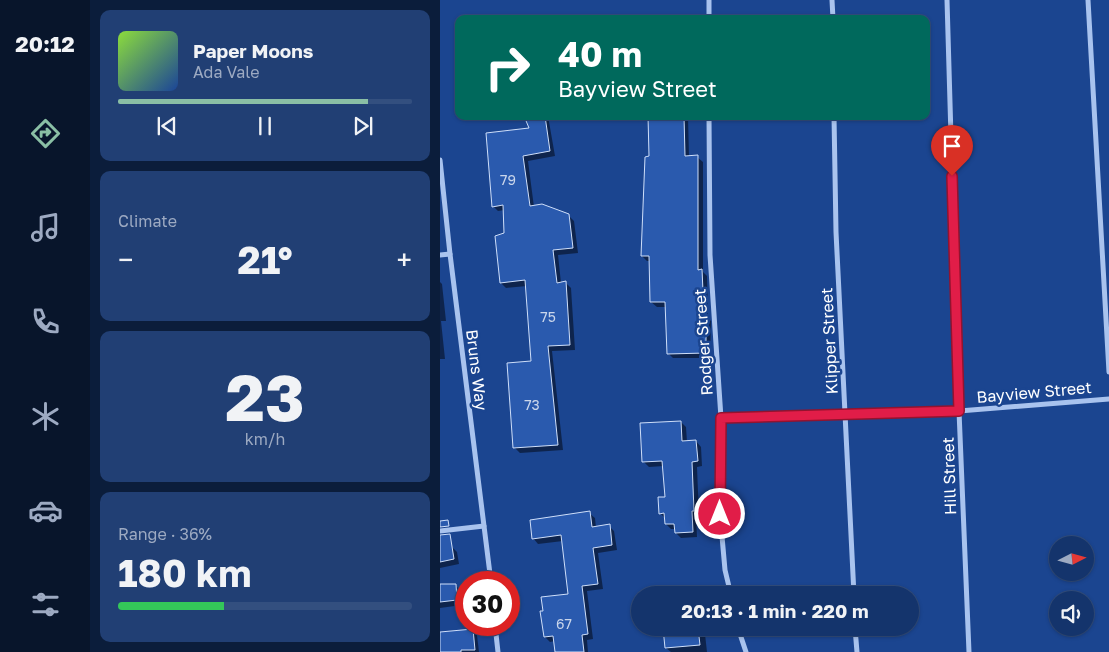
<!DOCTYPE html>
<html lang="en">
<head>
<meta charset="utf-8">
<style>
	body { margin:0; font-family:"Golos Text",sans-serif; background:#213f74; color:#f1f3f6; height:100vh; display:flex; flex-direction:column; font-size:19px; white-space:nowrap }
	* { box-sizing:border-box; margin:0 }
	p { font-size:16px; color:#9daac2 }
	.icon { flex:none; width:28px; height:28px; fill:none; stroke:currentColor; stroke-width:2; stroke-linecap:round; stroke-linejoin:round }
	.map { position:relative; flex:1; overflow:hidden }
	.panel { display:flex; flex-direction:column; gap:10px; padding:10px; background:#0b1d3b; width:350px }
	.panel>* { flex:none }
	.banner { position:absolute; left:15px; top:15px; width:475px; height:105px; border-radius:10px; box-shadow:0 1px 4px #0004,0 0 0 1px #334f7f; background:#00695c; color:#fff; overflow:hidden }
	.needle { width:32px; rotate:84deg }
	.tools { position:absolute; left:609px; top:536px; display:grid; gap:10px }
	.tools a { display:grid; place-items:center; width:45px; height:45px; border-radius:50%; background:#14346c; box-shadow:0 1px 4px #0004,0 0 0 1px #334f7f; font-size:25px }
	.speed { position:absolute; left:15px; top:571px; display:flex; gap:10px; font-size:25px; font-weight:700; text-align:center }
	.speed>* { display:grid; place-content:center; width:65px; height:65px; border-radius:50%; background:#14346c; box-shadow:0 1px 4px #0004,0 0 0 1px #334f7f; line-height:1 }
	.speed .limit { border:8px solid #d22; background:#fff; color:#111 }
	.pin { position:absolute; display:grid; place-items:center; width:42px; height:42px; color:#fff; margin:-51px -21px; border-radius:50% 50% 50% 0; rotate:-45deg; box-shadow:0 0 5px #0007 }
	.pin .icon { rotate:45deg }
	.me { position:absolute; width:55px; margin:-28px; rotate:0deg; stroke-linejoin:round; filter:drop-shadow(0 0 4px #0008) }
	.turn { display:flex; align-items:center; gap:18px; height:105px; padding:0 20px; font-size:22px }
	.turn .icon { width:65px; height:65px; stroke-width:2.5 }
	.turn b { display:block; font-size:35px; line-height:42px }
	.big { font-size:38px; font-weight:700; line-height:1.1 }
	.panel .tile { flex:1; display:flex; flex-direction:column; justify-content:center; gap:8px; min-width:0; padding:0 18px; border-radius:10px; background:#213f74 }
	.panel .dial { align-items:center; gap:0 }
	.dial b { font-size:65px; line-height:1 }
	.song { display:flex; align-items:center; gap:15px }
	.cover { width:60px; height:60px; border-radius:8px; background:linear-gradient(135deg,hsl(90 70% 55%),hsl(220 70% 35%)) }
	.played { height:5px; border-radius:2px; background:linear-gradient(90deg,#8abfa5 85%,#334f7f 85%) }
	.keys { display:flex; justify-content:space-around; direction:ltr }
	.heat { display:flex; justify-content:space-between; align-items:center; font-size:28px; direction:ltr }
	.charge { height:8px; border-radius:4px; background:linear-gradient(90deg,#34c759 36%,#334f7f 0) }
	.trip { position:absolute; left:191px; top:586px; width:288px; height:50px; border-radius:25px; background:#14346c; box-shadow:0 1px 4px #0004,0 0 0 1px #334f7f; font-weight:700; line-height:50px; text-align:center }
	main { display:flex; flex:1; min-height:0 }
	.dock { display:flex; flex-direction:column; width:90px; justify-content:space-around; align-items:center; background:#08152b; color:#9daac2 }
	.dock .icon { width:35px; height:35px }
	.dock .on { color:#8abfa5 }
	.dock b { font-size:22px; color:#f1f3f6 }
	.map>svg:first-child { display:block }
</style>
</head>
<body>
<main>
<nav class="dock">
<b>20:12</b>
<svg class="icon on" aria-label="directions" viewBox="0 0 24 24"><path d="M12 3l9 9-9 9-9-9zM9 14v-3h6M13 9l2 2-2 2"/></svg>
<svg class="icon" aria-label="music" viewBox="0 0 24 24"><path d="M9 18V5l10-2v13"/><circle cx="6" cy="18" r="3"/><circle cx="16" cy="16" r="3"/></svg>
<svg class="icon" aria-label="phone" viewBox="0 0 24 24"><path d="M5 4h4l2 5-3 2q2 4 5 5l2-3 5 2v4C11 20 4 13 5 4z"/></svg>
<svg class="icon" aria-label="climate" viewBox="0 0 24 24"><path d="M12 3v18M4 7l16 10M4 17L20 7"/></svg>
<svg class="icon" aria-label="car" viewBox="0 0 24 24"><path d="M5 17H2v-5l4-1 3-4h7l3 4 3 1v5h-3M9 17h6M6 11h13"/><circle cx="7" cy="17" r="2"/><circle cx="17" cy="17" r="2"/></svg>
<svg class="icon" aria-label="filters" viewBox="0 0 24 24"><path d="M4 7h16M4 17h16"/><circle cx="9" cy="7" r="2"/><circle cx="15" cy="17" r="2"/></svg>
</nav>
<section class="panel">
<div class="tile">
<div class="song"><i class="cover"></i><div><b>Paper Moons</b><p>Ada Vale</p></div></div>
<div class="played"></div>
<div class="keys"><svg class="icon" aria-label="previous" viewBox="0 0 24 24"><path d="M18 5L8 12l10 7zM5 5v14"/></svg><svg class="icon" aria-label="pause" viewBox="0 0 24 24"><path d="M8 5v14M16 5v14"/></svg><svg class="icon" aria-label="next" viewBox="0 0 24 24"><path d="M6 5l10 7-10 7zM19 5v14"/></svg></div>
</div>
<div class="tile"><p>Climate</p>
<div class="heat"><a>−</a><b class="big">21°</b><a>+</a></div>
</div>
<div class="tile dial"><b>23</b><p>km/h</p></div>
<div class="tile"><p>Range · 36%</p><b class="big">180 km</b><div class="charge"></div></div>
</section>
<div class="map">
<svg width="669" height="652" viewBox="0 0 669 652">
	<rect width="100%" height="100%" fill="#1b4590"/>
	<g fill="#0007">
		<polygon points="85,116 108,116 115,156 88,161 94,207 128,215 134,221 138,253 118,255 121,283 126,283 131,288 135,350 112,351 123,450 80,453 75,448 92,362 87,286 66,288 61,283 66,234 65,210 58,211 53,206 91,129"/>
		<polygon points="209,116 248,116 249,157 257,157 263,162 263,272 267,276 268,318 271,321 270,358 233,358 228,353 227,307 217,307 211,302 210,261 207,261 202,256 210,158"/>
		<polygon points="0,282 2,284 6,321 1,321 5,359 0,359"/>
		<polygon points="241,422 246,427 247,442 256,441 261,447 262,466 257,467 259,516 256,516 257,537 241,538 236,533 236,529 231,529 226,524 226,519 220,513 226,498 224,466 209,467 203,461"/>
		<polygon points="149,513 155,518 156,528 169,526 174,531 177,550 158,553 163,589 147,591 153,639 147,640 148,652 116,652 115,641 110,642 105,637 129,595 123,541 98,544 93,538"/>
		<polygon points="12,547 17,552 19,564 0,568 0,548"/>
		<polygon points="15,585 20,590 22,605 0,608 0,586"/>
		<polygon points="258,587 266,595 221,595 221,590"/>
		<polygon points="224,628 269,628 270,633 265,634 267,652 231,652 226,648"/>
		<polygon points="32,630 37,635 39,652 0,652 0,634"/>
	</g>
	<g fill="#2a5aae" stroke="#cfdffa">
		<polygon points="84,116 105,116 110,151 83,156 90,206 102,204 129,214 133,248 113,250 117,283 126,281 130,345 108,346 118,445 73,448 67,363 91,361 85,280 60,283 55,236 64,233 63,205 52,207 46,133 89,128"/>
		<polygon points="208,116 244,116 245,156 258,155 258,270 262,269 264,314 266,314 266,353 227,354 225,302 210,302 209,256 201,256 205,157 209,156"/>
		<polygon points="241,421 242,441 256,440 258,461 252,462 254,511 252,511 253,532 235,533 234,524 225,524 224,513 219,514 218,497 225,497 222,461 202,462 200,423"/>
		<polygon points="150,511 152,527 170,524 172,545 153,548 158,584 142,586 148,634 142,635 144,652 115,652 113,636 104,637 100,611 103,611 101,597 128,594 121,535 92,539 90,520"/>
		<polygon points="8,520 9,526 0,527 0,521"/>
		<polygon points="10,534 14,559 0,562 0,535"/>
		<polygon points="0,584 16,584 17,600 0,602"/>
		<polygon points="223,628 258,628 260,645 225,648"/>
		<polygon points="33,629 35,650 21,650 21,652 0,652 0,632"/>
	</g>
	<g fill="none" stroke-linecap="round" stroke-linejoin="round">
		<g stroke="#a9c3ee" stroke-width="5">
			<polyline points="269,0 269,19"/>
			<polyline points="392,0 393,19"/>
			<polyline points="507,0 519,411 529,652"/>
			<polyline points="648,0 669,372"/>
			<polyline points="269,116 270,255 281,418 280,514 285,570 291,595"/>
			<polyline points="394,116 396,232 414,595"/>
			<polyline points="0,160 10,254 51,582"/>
			<polyline points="0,255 10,254"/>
			<polyline points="281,418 519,411 669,399"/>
			<polyline points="0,531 44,526"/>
			<polyline points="55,625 58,652"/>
			<polyline points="298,628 306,652"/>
			<polyline points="415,628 417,652"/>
		</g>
	</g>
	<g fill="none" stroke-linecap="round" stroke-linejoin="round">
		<g stroke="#92132f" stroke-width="12">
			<polyline id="route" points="280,514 281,418 519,411 512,176"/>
		</g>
		<use href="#route" stroke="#e11d48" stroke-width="9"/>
	</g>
	<g text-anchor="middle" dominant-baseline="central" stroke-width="5" stroke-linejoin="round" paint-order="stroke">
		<g font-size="14" fill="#cad6eb">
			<text x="68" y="179">79</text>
			<text x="108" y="316">75</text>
			<text x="92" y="404">73</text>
			<text x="124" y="623">67</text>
		</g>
		<g font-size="16" fill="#fff" stroke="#1b4590">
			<text transform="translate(389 341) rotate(-93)">Klipper Street</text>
			<text transform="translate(263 342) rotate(-94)">Rodger Street</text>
			<text transform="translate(37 370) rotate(83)">Bruns Way</text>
			<text transform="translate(594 392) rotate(-5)">Bayview Street</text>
			<text transform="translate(509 476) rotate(-92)">Hill Street</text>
		</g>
	</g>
</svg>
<div class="tools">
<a><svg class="needle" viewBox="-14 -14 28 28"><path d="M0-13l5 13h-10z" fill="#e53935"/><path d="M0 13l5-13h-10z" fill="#9daac2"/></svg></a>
<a><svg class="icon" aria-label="sound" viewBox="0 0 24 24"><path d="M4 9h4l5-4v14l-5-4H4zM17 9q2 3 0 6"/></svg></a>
</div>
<div class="speed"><div class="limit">30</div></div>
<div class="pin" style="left:512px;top:176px;background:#d93025"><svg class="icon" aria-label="arrive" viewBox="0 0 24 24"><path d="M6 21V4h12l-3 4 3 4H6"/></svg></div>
<svg class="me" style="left:280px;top:514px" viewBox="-20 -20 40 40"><circle r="17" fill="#e11d48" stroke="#fff" stroke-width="3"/><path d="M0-11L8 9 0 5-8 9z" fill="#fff"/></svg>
<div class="trip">20:13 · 1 min · 220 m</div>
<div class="banner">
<div class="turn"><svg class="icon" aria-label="right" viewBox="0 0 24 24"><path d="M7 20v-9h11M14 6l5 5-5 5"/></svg><div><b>40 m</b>Bayview Street</div></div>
</div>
</div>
</main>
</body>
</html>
